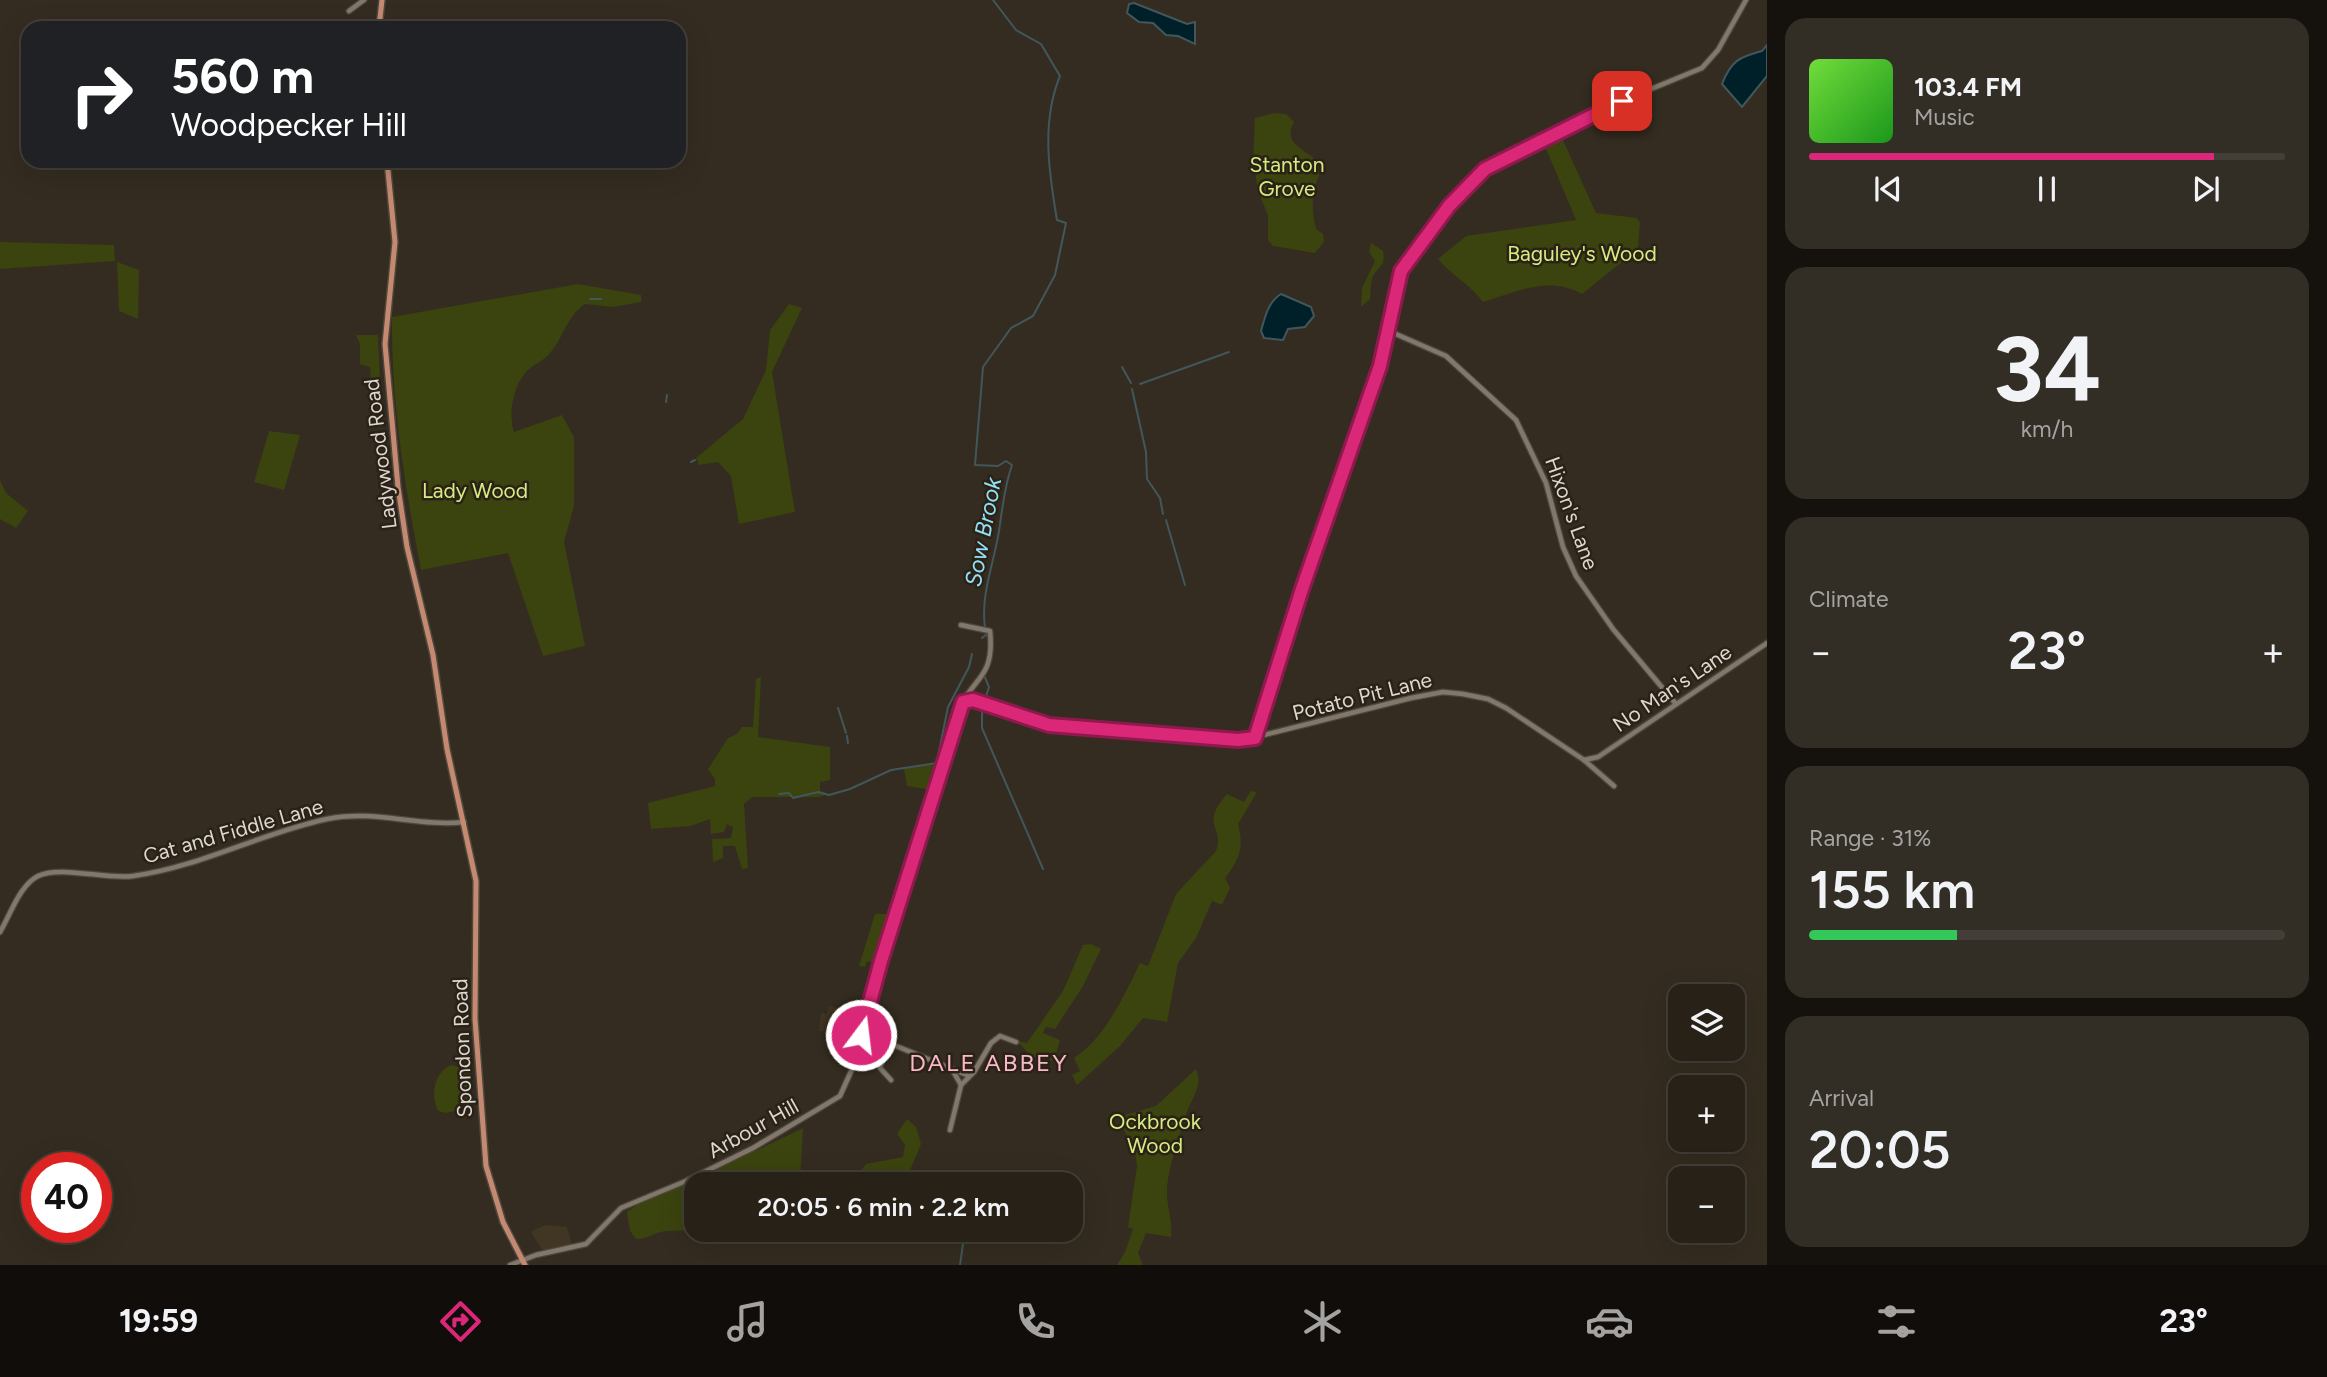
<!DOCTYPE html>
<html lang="en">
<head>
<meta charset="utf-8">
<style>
	body { margin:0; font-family:Figtree,sans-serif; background:#332e25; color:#f1f3f6; height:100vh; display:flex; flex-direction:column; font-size:26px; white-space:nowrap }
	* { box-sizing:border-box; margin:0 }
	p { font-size:23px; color:#a4a3a2 }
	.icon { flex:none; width:38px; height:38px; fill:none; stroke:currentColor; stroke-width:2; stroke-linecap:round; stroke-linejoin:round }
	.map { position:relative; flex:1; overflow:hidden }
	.sheet { display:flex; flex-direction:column; gap:18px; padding:18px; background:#15120d; width:560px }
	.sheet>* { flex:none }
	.banner { position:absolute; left:21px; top:21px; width:665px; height:147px; border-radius:21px; box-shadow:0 7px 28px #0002,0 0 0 2px #433e37; background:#202124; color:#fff; overflow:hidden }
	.tools { position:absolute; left:1668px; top:984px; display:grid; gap:14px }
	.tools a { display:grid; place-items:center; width:77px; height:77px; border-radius:14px; background:#272118; box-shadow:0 7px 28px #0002,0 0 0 2px #433e37; font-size:35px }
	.speed { position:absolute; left:21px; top:1152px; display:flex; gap:14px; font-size:35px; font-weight:700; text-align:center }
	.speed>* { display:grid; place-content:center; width:91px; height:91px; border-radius:50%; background:#272118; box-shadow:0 7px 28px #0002,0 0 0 2px #433e37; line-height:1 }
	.speed .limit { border:10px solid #d22; background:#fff; color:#111 }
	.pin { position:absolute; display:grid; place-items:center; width:60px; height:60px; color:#fff; margin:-30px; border-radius:14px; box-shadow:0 4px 10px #0006 }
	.me { position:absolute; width:77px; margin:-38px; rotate:15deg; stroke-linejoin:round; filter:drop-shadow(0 0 5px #0008) }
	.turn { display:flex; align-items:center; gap:24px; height:147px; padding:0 35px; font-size:32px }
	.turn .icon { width:91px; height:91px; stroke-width:2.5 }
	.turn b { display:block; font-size:49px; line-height:60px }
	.big { font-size:52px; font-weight:600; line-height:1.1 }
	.sheet .card { flex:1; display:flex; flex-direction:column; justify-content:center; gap:10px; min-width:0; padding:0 24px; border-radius:21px; background:#332e25 }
	.sheet .dial { align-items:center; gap:0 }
	.dial b { font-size:91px; line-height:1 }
	.song { display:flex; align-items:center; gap:21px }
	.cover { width:84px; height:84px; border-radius:10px; background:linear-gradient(135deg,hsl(100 70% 55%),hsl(120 70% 35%)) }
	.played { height:7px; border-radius:4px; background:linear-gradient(90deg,#db2777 85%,#433e37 85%) }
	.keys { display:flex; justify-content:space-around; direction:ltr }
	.heat { display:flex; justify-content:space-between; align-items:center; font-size:38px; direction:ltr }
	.charge { height:10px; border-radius:5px; background:linear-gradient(90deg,#34c759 31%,#433e37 0) }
	.trip { position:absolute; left:684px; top:1172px; width:399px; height:70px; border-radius:21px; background:#272118; box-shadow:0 7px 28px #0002,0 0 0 2px #433e37; font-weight:600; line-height:70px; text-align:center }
	.dock { display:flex; height:112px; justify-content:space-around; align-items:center; background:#100d0a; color:#a4a3a2 }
	.dock .icon { width:49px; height:49px }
	.dock .current { color:#db2777 }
	.dock b { font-size:32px; color:#f1f3f6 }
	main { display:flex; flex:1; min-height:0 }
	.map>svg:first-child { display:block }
</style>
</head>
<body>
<main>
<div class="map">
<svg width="1767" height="1265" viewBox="0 0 1767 1265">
	<rect width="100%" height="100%" fill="#342c20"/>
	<g fill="#413524">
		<polygon points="829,1006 865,1013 859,1034 819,1031 821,1013 827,1014"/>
		<polygon points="545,1225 567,1227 572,1245 543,1251 531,1232"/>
	</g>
	<g fill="#3b430f">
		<path d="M1274 113 1286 114 1294 122C1281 144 1307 150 1320 163 1321 173 1318 177 1315 187 1311 198 1313 217 1316 229L1323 234 1324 242 1315 253 1273 246 1268 240V216L1258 190 1253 161 1255 118Z"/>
		<path d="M1561 136 1596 213 1637 218 1640 223 1638 249 1582 294C1549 275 1516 292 1483 302 1470 284 1451 275 1438 259L1466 236 1576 220 1544 144Z"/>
		<polygon points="0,242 114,245 115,261 0,269"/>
		<path d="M1371 243 1383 251C1386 264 1380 266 1373 276 1370 282 1371 292 1370 299L1361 307 1362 288 1375 261 1369 252Z"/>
		<polygon points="117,262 139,270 138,319 119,311"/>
		<path d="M578 284 641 295V302L613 307 585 304C566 317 564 337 550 353 545 360 535 364 528 370 513 384 508 414 514 432L562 415 574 437V506L564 542 585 646 543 656 508 553 421 570C405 487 391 402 392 317Z"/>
		<polygon points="789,304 802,308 772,372 795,512 739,524 731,476 718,462 699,465 696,458 743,419 766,370 770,330"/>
		<polygon points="356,335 378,335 380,381 371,380 370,367 360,364 360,344"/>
		<polygon points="269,431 300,435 284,490 254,482"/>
		<polygon points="0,480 6,493 28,511 16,528 0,519"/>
		<polygon points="761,677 758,737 830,747 830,780 820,782 820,791 829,794 819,797 752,797 744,804 748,868 742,869 735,846 723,846 723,858 713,862 712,839 731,838 733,827 727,824 724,832 711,834 710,819 691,826 651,829 648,803 715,786 715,779 708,769 728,738 737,734 742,727 753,727 756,679"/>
		<polygon points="940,763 932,790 907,786 904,769"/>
		<path d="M1251 791 1257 792 1238 824C1244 847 1240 859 1225 878L1230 888 1222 905 1212 901 1196 938 1178 963 1167 1022 1143 1018 1120 1046 1077 1085 1072 1075 1080 1071 1074 1058C1105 1038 1124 996 1140 963L1148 966 1176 894 1216 851C1225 827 1199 826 1227 794L1244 802Z"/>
		<polygon points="875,914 893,914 878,965 867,961 865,967 859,966"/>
		<polygon points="1091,944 1101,949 1083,986 1055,1029 1046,1027 1043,1033 1060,1040 1054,1061 1048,1059 1047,1064 1030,1055 1017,1041 1027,1043 1063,991 1083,945"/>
		<path d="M451 1065 470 1070 472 1108 445 1113 438 1111C430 1095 434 1073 451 1065Z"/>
		<path d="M1196 1069C1204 1085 1191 1099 1186 1115 1179 1138 1169 1164 1167 1188 1166 1205 1173 1220 1171 1237L1146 1233 1138 1253 1143 1265H1117L1125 1252 1133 1229 1128 1227 1137 1166 1135 1152 1118 1117 1156 1106Z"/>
		<polygon points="907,1119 916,1127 921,1144 907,1177 896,1185 850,1185 866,1164 903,1157 905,1145 897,1134"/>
		<path d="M803 1128 800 1179 808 1181V1185H696V1228C685 1232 677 1230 666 1231 655 1232 647 1239 636 1239L630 1231 627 1212 647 1198 691 1182Z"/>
	</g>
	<g fill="#002029" stroke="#42575b" stroke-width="2">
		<polygon points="1134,3 1187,24 1195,22 1195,44 1178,36 1166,35 1153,23 1139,22 1127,13 1129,4"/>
		<path d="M1767 45V76L1742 107 1722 84C1731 61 1739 57 1762 51Z"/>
		<path d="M1281 294 1311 307 1314 316 1305 327 1288 329 1283 340 1264 338 1261 331C1265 317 1268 302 1281 294Z"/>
	</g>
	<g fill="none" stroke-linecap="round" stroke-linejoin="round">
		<g stroke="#42575b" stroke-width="2">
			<polyline points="590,299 601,299"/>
			<polyline points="1122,367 1131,383"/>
			<polyline points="1140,384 1229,352"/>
			<polyline points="1132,389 1146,452 1147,479 1160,498 1163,514"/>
			<polyline points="666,402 667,395"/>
			<polyline points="691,462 695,460"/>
			<polyline points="1166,520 1185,585"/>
			<path d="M985 628C980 592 996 559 1000 524 1003 503 1005 485 1012 465L1006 461 998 466 975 465 983 367 1011 328 1033 316 1055 275 1066 223 1057 220C1049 173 1041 122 1060 76L1041 44 1016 30 993 0"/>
			<polyline points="982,638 987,634 989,642"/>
			<polyline points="984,675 989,687 985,700"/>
			<polyline points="982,707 982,728 1043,869"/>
			<polyline points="838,708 846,733"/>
			<polyline points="847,736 848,743"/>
			<polyline points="938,756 948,707 969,667 972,654"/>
			<polyline points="779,794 789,793 793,798 818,792 829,795 850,789 891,770 937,763"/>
			<polyline points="960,1265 965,1230"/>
		</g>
		<g stroke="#4e473c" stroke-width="7">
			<g id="minor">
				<polyline points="349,11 364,0"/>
				<polyline points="1389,331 1446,356 1516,420 1546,483 1563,547 1576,576 1613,629 1676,704"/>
				<polyline points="964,701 973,700 1049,725 1244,740 1411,698 1443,692 1463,694 1488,699 1506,708 1584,760 1614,786"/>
				<polyline points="1255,738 1302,589 1380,366 1401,271 1449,206 1485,169 1622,101 1702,68 1718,50 1746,0"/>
				<polyline points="1584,760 1598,757 1767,643"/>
				<path d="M0 932C11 914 19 886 38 876 60 865 107 880 133 876 200 867 261 833 327 819 372 809 419 827 464 822"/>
				<polyline points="862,1032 967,1075"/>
				<polyline points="887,1042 880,1068 891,1080"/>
				<polyline points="953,1071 961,1085"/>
				<polyline points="950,1130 961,1085 974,1072 991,1043 1000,1036 1016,1042"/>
				<path d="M510 1265 536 1255 586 1244 621 1208 686 1181 753 1148 840 1096 853 1067 881 961 957 716C971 675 995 682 990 631L961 625"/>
			</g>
		</g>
		<g stroke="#4e473c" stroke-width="8">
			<g id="major">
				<polyline points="379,28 382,0"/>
				<polyline points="387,161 395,242 385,344 398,487 407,547 433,655 447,749 476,881 475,1019 486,1166 503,1222 525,1265"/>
			</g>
		</g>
		<use href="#minor" stroke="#81776a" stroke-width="4.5"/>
		<use href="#major" stroke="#c58972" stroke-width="5"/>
	</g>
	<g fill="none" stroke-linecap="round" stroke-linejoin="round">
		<g stroke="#8e194d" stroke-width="18">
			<polyline id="route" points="861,1035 881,961 963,702 973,700 1049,725 1238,740 1255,738 1302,589 1380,366 1401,271 1449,206 1485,169 1622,101"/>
		</g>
		<use href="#route" stroke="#db2777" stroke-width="12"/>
	</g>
	<g text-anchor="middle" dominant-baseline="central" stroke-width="5" stroke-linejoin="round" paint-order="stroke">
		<g font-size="21" fill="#d7ec80" stroke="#2a2217">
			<text x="1287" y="164">Stanton<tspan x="1287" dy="24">Grove</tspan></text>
			<text x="1582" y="253">Baguley's Wood</text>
			<text x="475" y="490">Lady Wood</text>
			<text x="1155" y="1121">Ockbrook<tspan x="1155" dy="24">Wood</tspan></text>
		</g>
		<g font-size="21" fill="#dcd7cf" stroke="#2a2217">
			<text transform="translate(380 454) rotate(-97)">Ladywood Road</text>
			<text transform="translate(1572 513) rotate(70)">Hixon's Lane</text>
			<text transform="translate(1672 688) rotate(-34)">No Man's Lane</text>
			<text transform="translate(1362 696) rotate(-14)">Potato Pit Lane</text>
			<text transform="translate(233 831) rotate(-16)">Cat and Fiddle Lane</text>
			<text transform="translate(462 1048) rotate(-92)">Spondon Road</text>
			<text transform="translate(753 1128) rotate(-29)">Arbour Hill</text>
		</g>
		<g font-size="23" font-style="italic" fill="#94e0f7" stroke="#2a2217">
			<text transform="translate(983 532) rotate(-79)">Sow Brook</text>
		</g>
		<g font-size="24" letter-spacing="2" fill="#fbb8cb" stroke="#2a2217">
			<text x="989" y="1062">DALE ABBEY</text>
		</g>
	</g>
</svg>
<div class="tools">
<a><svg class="icon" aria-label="layers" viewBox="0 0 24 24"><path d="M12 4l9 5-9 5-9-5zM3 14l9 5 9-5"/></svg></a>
<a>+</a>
<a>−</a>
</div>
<div class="speed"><div class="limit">40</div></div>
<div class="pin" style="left:1622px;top:101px;background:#d93025"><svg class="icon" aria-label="arrive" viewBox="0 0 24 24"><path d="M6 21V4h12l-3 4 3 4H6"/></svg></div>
<svg class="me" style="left:861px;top:1035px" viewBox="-20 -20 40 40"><circle r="17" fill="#db2777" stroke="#fff" stroke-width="3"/><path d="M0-11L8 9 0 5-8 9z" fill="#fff"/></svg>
<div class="trip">20:05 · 6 min · 2.2 km</div>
<div class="banner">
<div class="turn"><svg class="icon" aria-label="right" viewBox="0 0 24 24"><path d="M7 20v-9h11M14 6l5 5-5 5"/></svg><div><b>560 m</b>Woodpecker Hill</div></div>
</div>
</div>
<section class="sheet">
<div class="card">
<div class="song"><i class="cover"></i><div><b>103.4 FM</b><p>Music</p></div></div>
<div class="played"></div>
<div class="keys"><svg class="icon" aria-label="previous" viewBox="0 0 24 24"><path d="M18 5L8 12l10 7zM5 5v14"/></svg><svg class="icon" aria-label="pause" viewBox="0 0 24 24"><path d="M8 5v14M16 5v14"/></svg><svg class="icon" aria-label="next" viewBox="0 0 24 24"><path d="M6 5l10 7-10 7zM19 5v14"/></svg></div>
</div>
<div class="card dial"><b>34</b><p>km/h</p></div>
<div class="card"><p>Climate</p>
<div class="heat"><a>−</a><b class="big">23°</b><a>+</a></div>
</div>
<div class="card"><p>Range · 31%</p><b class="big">155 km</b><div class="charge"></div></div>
<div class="card"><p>Arrival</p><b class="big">20:05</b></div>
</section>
</main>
<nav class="dock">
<b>19:59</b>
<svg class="icon current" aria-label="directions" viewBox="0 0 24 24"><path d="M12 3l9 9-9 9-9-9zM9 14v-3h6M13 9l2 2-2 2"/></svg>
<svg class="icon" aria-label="music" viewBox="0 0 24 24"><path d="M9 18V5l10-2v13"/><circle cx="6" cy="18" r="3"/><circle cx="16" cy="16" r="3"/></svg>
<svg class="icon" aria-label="phone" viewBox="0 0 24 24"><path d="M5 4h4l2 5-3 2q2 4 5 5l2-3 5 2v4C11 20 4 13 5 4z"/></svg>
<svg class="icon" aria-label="climate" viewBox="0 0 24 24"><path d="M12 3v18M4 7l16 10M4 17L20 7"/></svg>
<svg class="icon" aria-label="car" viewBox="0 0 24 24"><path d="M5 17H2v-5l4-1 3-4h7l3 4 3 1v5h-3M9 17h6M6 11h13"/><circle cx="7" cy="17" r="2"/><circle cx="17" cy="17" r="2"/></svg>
<svg class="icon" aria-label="filters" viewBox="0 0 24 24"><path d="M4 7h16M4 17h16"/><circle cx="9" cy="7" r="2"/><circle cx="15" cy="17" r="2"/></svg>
<b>23°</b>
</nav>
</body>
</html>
